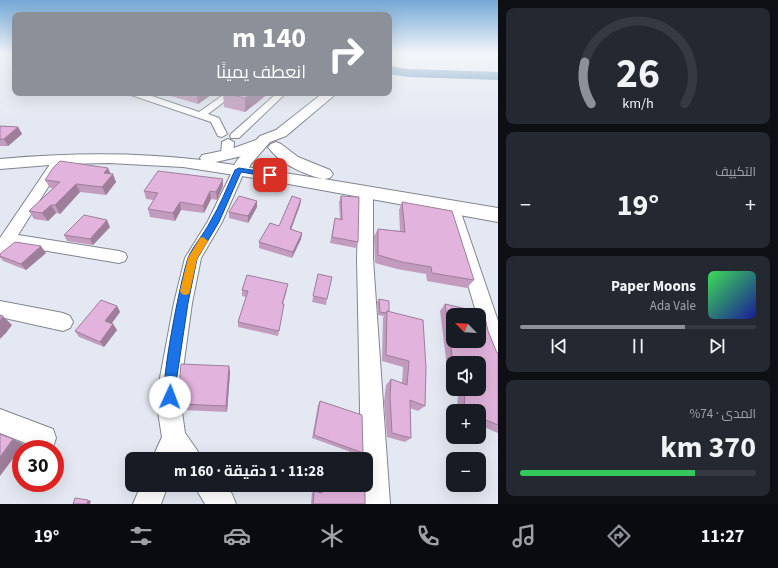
<!DOCTYPE html>
<html lang="ar">
<head>
<meta charset="utf-8">
<style>
	body { margin:0; font-family:"Source Sans 3",Cairo,sans-serif; background:#242831; color:#f1f3f6; direction:rtl; height:100vh; display:flex; flex-direction:column; font-size:15px; white-space:nowrap }
	* { box-sizing:border-box; margin:0 }
	p { font-size:13px; color:#9ea1a6 }
	.icon { flex:none; width:22px; height:22px; fill:none; stroke:currentColor; stroke-width:2; stroke-linecap:round; stroke-linejoin:round }
	.map { position:relative; flex:1; overflow:hidden; direction:ltr }
	.side { display:flex; flex-direction:column; gap:8px; padding:8px; background:#0d0f14; width:280px }
	.side>* { flex:none }
	.banner { position:absolute; left:12px; top:12px; width:380px; height:84px; border-radius:8px; box-shadow:0 4px 16px #0002; direction:rtl; background:#8c9099; color:#fff; overflow:hidden }
	.needle { width:26px; rotate:294deg }
	.tools { position:absolute; left:446px; top:308px; display:grid; gap:8px }
	.tools a { display:grid; place-items:center; width:40px; height:40px; border-radius:8px; background:#171b24; box-shadow:0 4px 16px #0002; font-size:20px }
	.speed { position:absolute; left:12px; top:440px; display:flex; gap:8px; font-size:20px; font-weight:700; text-align:center }
	.speed>* { display:grid; place-content:center; width:52px; height:52px; border-radius:50%; background:#171b24; box-shadow:0 4px 16px #0002; line-height:1 }
	.speed .limit { border:6px solid #d22; background:#fff; color:#111 }
	.pin { position:absolute; display:grid; place-items:center; width:34px; height:34px; color:#fff; margin:-17px; border-radius:8px; box-shadow:0 2px 6px #0006 }
	.me { position:absolute; width:44px; margin:-22px; rotate:2deg; stroke-linejoin:round; filter:drop-shadow(0 0 3px #0008) }
	.turn { display:flex; align-items:center; gap:14px; height:84px; padding:0 20px; font-size:18px }
	.turn .icon { width:52px; height:52px; stroke-width:2.5 }
	.turn b { display:block; font-size:28px; line-height:34px }
	.big { font-size:30px; font-weight:700; line-height:1.1 }
	.side .tile { flex:1; display:flex; flex-direction:column; justify-content:center; gap:6px; min-width:0; padding:0 14px; border-radius:8px; background:#242831 }
	.side .dial { align-items:center; gap:0 }
	.dial svg { height:104px; overflow:visible; fill:none; stroke:#363941; stroke-width:7; stroke-linecap:round; text-anchor:middle }
	.dial text { fill:#f1f3f6; stroke:none }
	.song { display:flex; align-items:center; gap:12px }
	.cover { width:48px; height:48px; border-radius:6px; background:linear-gradient(135deg,hsl(130 70% 55%),hsl(240 70% 35%)) }
	.played { height:4px; border-radius:2px; background:linear-gradient(90deg,#8c9099 70%,#363941 70%) }
	.keys { display:flex; justify-content:space-around; direction:ltr }
	.heat { display:flex; justify-content:space-between; align-items:center; font-size:22px; direction:ltr }
	.charge { height:6px; border-radius:3px; background:linear-gradient(90deg,#34c759 74%,#363941 0) }
	.trip { position:absolute; left:125px; top:452px; width:248px; height:40px; border-radius:8px; background:#171b24; box-shadow:0 4px 16px #0002; font-weight:700; line-height:40px; text-align:center; direction:rtl }
	.tabs { display:flex; height:64px; justify-content:space-around; align-items:center; background:#090b0e; color:#9ea1a6 }
	.tabs .icon { width:28px; height:28px }
	.tabs .current { color:#8c9099 }
	.tabs b { font-size:18px; color:#f1f3f6 }
	main { display:flex; flex:1; min-height:0 }
	.map>svg:first-child { display:block }
</style>
</head>
<body>
<main>
<section class="side">
<div class="tile dial"><svg viewBox="0 0 100 80">
<path d="M14 69A42 42 0 1 1 86 69"/>
<path d="M14 69A42 42 0 0 1 9 37" stroke="#8c9099"/>
<text x="50" y="56" font-size="32" font-weight="700">26</text>
<text x="50" y="72" font-size="11">km/h</text>
</svg></div>
<div class="tile"><p>التكييف</p>
<div class="heat"><a>−</a><b class="big">19°</b><a>+</a></div>
</div>
<div class="tile">
<div class="song"><i class="cover"></i><div><b>Paper Moons</b><p>Ada Vale</p></div></div>
<div class="played"></div>
<div class="keys"><svg class="icon" aria-label="previous" viewBox="0 0 24 24"><path d="M18 5L8 12l10 7zM5 5v14"/></svg><svg class="icon" aria-label="pause" viewBox="0 0 24 24"><path d="M8 5v14M16 5v14"/></svg><svg class="icon" aria-label="next" viewBox="0 0 24 24"><path d="M6 5l10 7-10 7zM19 5v14"/></svg></div>
</div>
<div class="tile"><p>المدى · 74%</p><b class="big">370 km</b><div class="charge"></div></div>
</section>
<div class="map">
<svg width="498" height="504" viewBox="0 0 498 504">
	<rect width="100%" height="100%" fill="#e3e8f2"/>
	<g fill="none" stroke-linecap="round" stroke-linejoin="round">
		<polygon fill="#6595ba" fill-rule="evenodd" points="389,66 408,69 498,72 498,80 408,77 389,74"/>
		<g stroke="#81868f" stroke-width="2">
			<g id="minor">
				<polygon points="10,53 15,53 15,55 12,54"/>
				<polygon points="130,93 143,93 199,112 226,93 236,93 208,114 219,118 227,134 222,137 218,136 211,122 131,95"/>
				<polygon points="277,93 286,93 239,138 231,138 230,136 231,134"/>
				<polygon points="228,139 234,142 233,155 231,157 223,157 221,155 222,142"/>
				<polygon points="59,156 63,157 65,160 18,235 119,251 125,253 127,257 125,261 119,263 12,245 6,255 0,257 0,238 55,157"/>
				<polygon points="239,166 243,167 245,170 222,222 201,258 192,303 181,383 182,412 185,433 197,450 201,459 152,459 162,437 158,412 159,383 174,303 185,258 208,221 233,170 235,167"/>
				<polygon points="366,187 371,188 373,191 373,259 390,504 362,504 362,485 366,485 366,459 361,459 357,259 359,191 361,188"/>
				<path d="M452 202 457 204 459 207 498 321V361L491 358C485 345 479 329 479 315H477L445 207 447 204Z"/>
				<polygon points="0,301 63,313 70,316 73,322 70,328 63,331 0,317"/>
				<polygon points="0,409 53,429 56,438 53,447 41,449 0,433"/>
				<polygon points="141,485 168,485 161,504 133,504"/>
				<polygon points="195,485 225,485 232,494 236,504 205,504 199,494"/>
			</g>
		</g>
		<g stroke="#81868f" stroke-width="2">
			<polygon id="secondary" points="323,93 337,93 286,136 270,142 251,164 245,174 239,175 233,174 231,170 238,159 260,136 276,130"/>
		</g>
		<g stroke="#81868f" stroke-width="2">
			<path id="primary" d="M259 139 264 141 267 144C259 154 228 159 215 162L323 179C304 174 280 164 268 147L271 144 276 142 281 144 298 157 330 170 333 174 330 178 324 179 498 208V222L261 179 183 167 109 163 62 164 0 169V159C68 153 134 152 201 160L200 158 202 155 231 149Z"/>
		</g>
		<use href="#minor" fill="#fff" fill-rule="evenodd"/>
		<use href="#secondary" fill="#fff" fill-rule="evenodd"/>
		<use href="#primary" fill="#fff" fill-rule="evenodd"/>
	</g>
	<g fill="#c29bbe" fill-rule="evenodd">
		<polygon points="161,93 211,93 211,95 198,104"/>
		<polygon points="223,93 269,93 245,112 224,107"/>
		<polygon points="0,126 18,127 22,134 8,146 0,146"/>
		<polygon points="108,168 111,174 116,182 106,195 80,192 60,214 56,213 48,221 34,219 29,211 53,188 50,188 45,180"/>
		<polygon points="223,186 217,200 211,199 204,213 181,210 175,221 150,217 148,209 154,200 146,199 144,191"/>
		<polygon points="341,196 358,242 356,248 330,243 335,218 340,219 339,202"/>
		<polygon points="301,199 300,205 291,229 302,233 301,239 292,258 259,248 259,242 279,226"/>
		<polygon points="257,201 257,207 248,223 229,218 229,212"/>
		<polygon points="402,202 474,280 467,288 427,281 426,274 397,269 375,263 374,236 378,229 400,231 399,210"/>
		<polygon points="110,227 93,245 67,241 64,235"/>
		<polygon points="46,253 26,270 3,261 0,257 0,254"/>
		<polygon points="318,274 327,299 326,305 312,302"/>
		<polygon points="242,290 287,290 283,304 283,310 278,336 238,327 238,322 246,297 242,296"/>
		<polygon points="379,299 389,312 423,320 425,406 418,411 410,408 411,438 405,442 387,437 384,402 386,385 391,379 402,383 403,367 382,361 383,318 384,316 378,315 377,302"/>
		<path d="M445 304 488 331 497 353H498V433L479 425V411H457L458 393 450 390 440 311ZM453 363H479V389H453Z"/>
		<polygon points="117,306 120,312 112,323 113,324 117,330 104,347 79,337 75,331"/>
		<polygon points="229,366 230,373 227,412 183,410 180,404"/>
		<polygon points="320,401 363,453 359,455 312,438 318,405"/>
		<polygon points="320,485 365,485 365,504 311,504 312,493 314,491 319,493"/>
	</g>
	<g fill="#9e7e9b">
		<polygon points="197,93 211,93 211,95 198,104"/>
		<polygon points="252,93 269,93 245,112 245,98"/>
		<polygon points="18,127 22,134 8,146 4,139"/>
		<polygon points="108,168 111,176 104,173"/>
		<polygon points="113,174 116,182 106,195 102,187"/>
		<polygon points="223,179 223,186 217,200 216,192"/>
		<polygon points="76,184 80,192 60,214 55,205"/>
		<polygon points="210,191 211,199 204,213 203,206"/>
		<polygon points="301,199 300,205 289,235 290,229"/>
		<polygon points="257,201 257,207 248,223 248,216"/>
		<polygon points="180,202 181,210 175,221 173,213"/>
		<polygon points="51,205 56,213 48,221 42,213"/>
		<polygon points="107,220 110,227 93,245 90,239"/>
		<polygon points="302,233 301,239 292,258 293,252"/>
		<polygon points="41,246 46,253 26,270 21,264"/>
		<polygon points="117,306 120,312 109,327 105,321"/>
		<polygon points="3,316 12,325 6,333 0,339 0,321"/>
		<polygon points="113,324 117,330 104,347 100,342"/>
		<polygon points="229,366 230,373 227,412 226,406"/>
		<polygon points="13,439 24,444 0,476 0,457"/>
		<polygon points="88,500 91,501 90,504 87,504"/>
	</g>
	<g fill="#e2b4dd" stroke="#9e7e9b" fill-rule="evenodd">
		<polygon points="223,93 252,93 245,98"/>
		<polygon points="0,126 18,127 4,139 0,139"/>
		<polygon points="60,161 108,168 104,173 113,174 102,187 76,184 55,205 51,205 42,213 29,211 60,182 45,180 53,168"/>
		<polygon points="158,171 223,179 216,192 210,191 203,206 180,202 173,213 148,209 158,193 144,191"/>
		<polygon points="239,196 257,201 248,216 229,212"/>
		<polygon points="292,196 301,199 290,229 302,233 293,252 259,242 270,223 279,226"/>
		<polygon points="341,196 359,197 358,242 332,237 335,218 342,220"/>
		<polygon points="402,202 452,211 474,280 432,273 431,267 402,262 378,255 378,229 405,232"/>
		<polygon points="84,215 107,220 90,239 64,235"/>
		<polygon points="15,242 41,246 21,264 0,256 0,254"/>
		<polygon points="318,274 332,277 327,299 313,296"/>
		<polygon points="247,275 288,284 282,304 284,304 279,331 238,322 248,291 242,290"/>
		<polygon points="379,299 389,301 389,312 387,311 386,313 380,312"/>
		<polygon points="101,300 117,306 105,321 113,324 100,342 75,331"/>
		<path d="M445 304 484 313 488 331 497 353H498V425L479 417V411H464L465 389H479V363H453ZM453 315H479V341H453Z"/>
		<polygon points="387,311 423,320 426,368 425,406 410,400 411,438 392,433 390,397 391,379 407,385 409,361 386,355"/>
		<polygon points="0,315 3,316 0,321"/>
		<polygon points="181,364 229,366 226,406 180,404 180,376"/>
		<polygon points="320,401 362,415 363,453 314,435"/>
		<polygon points="0,434 13,439 0,457"/>
		<polygon points="322,485 365,485 365,504 313,504 314,491 322,493"/>
		<polygon points="75,498 88,500 87,504 73,504"/>
	</g>
	<linearGradient id="sky" x2="0" y2="1"><stop stop-color="#73a8d6"/><stop offset="0.43" stop-color="#f2f5f9"/><stop offset="1" stop-color="#f2f5f9" stop-opacity="0"/></linearGradient>
	<rect width="498" height="123" fill="url(#sky)"/>
	<path fill="#1a73e8" stroke="#114b97" d="M239 168 270 173 273 175 270 177 241 172 219 222 197 259 188 303 176 383V397L175 402 170 404 165 402C159 387 181 278 188 258 193 246 204 234 210 222 220 206 227 187 235 170Z"/>
	<polygon fill="#f59e0b" points="203,237 208,241 197,259 190,291 189,294 185,295 182,294 180,291 188,258 200,238"/>
</svg>
<div class="tools">
<a><svg class="needle" viewBox="-14 -14 28 28"><path d="M0-13l5 13h-10z" fill="#e53935"/><path d="M0 13l5-13h-10z" fill="#9ea1a6"/></svg></a>
<a><svg class="icon" aria-label="sound" viewBox="0 0 24 24"><path d="M4 9h4l5-4v14l-5-4H4zM17 9q2 3 0 6"/></svg></a>
<a>+</a>
<a>−</a>
</div>
<div class="speed"><div class="limit">30</div></div>
<div class="pin" style="left:270px;top:175px;background:#d93025"><svg class="icon" aria-label="arrive" viewBox="0 0 24 24"><path d="M6 21V4h12l-3 4 3 4H6"/></svg></div>
<svg class="me" style="left:170px;top:397px" viewBox="-20 -20 40 40"><circle r="19" fill="#fff"/><path d="M0-13L10 11 0 6-10 11z" fill="#1a73e8"/></svg>
<div class="trip">11:28 · 1 دقيقة · 160 m</div>
<div class="banner">
<div class="turn"><svg class="icon" aria-label="right" viewBox="0 0 24 24"><path d="M7 20v-9h11M14 6l5 5-5 5"/></svg><div><b>140 m</b>انعطف يمينًا</div></div>
</div>
</div>
</main>
<nav class="tabs">
<b>11:27</b>
<svg class="icon current" aria-label="directions" viewBox="0 0 24 24"><path d="M12 3l9 9-9 9-9-9zM9 14v-3h6M13 9l2 2-2 2"/></svg>
<svg class="icon" aria-label="music" viewBox="0 0 24 24"><path d="M9 18V5l10-2v13"/><circle cx="6" cy="18" r="3"/><circle cx="16" cy="16" r="3"/></svg>
<svg class="icon" aria-label="phone" viewBox="0 0 24 24"><path d="M5 4h4l2 5-3 2q2 4 5 5l2-3 5 2v4C11 20 4 13 5 4z"/></svg>
<svg class="icon" aria-label="climate" viewBox="0 0 24 24"><path d="M12 3v18M4 7l16 10M4 17L20 7"/></svg>
<svg class="icon" aria-label="car" viewBox="0 0 24 24"><path d="M5 17H2v-5l4-1 3-4h7l3 4 3 1v5h-3M9 17h6M6 11h13"/><circle cx="7" cy="17" r="2"/><circle cx="17" cy="17" r="2"/></svg>
<svg class="icon" aria-label="filters" viewBox="0 0 24 24"><path d="M4 7h16M4 17h16"/><circle cx="9" cy="7" r="2"/><circle cx="15" cy="17" r="2"/></svg>
<b>19°</b>
</nav>
</body>
</html>
